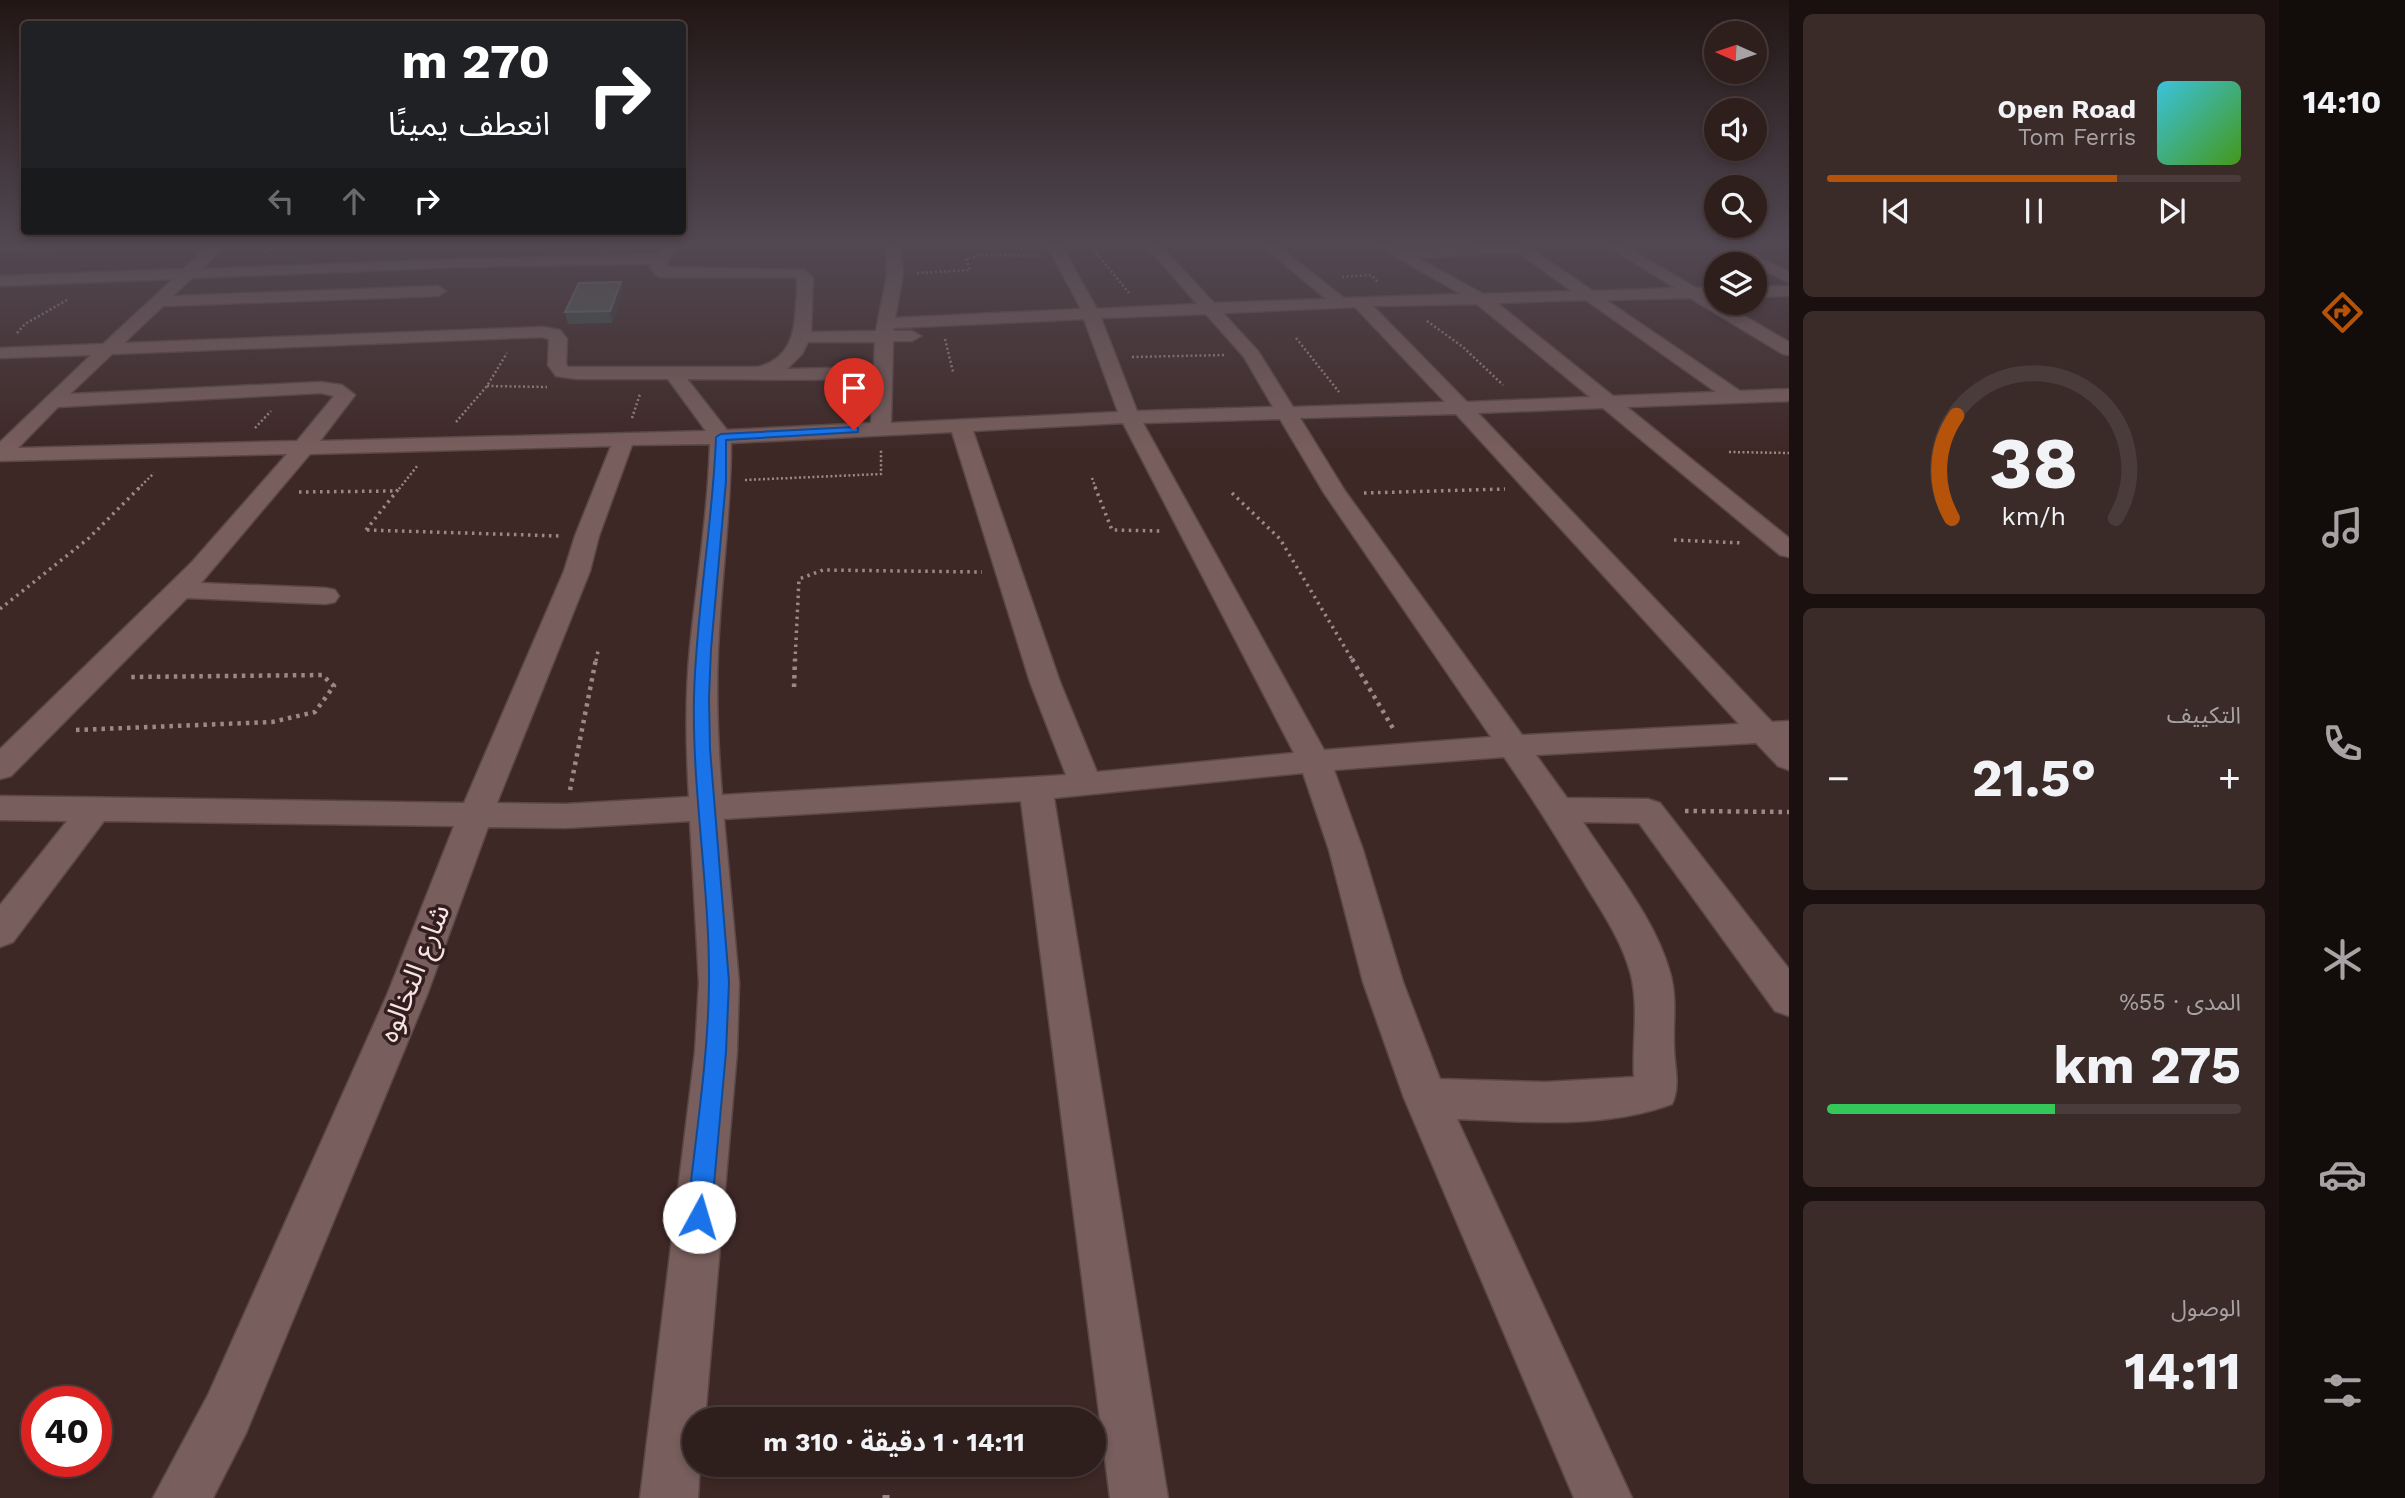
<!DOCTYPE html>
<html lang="ar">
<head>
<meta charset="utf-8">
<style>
	body { margin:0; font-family:"Work Sans","Noto Sans Arabic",sans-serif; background:#3a2b29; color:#f1f3f6; direction:rtl; height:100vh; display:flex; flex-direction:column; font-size:26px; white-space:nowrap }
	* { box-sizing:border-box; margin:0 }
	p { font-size:23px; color:#a7a2a3 }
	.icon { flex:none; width:38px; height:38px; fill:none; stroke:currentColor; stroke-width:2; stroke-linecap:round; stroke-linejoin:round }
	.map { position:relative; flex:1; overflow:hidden; direction:ltr }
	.panel { display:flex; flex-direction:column; gap:14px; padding:14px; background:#19100f; width:490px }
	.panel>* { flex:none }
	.banner { position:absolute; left:21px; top:21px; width:665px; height:214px; border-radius:7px; box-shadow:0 4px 10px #0003,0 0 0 2px #493c3b; direction:rtl; background:#202124; color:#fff; overflow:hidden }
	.needle { width:46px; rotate:273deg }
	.tools { position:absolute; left:1704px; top:21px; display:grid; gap:14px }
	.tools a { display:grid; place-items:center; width:63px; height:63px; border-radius:50%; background:#2e1e1c; box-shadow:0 4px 10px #0003,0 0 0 2px #493c3b; font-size:35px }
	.speed { position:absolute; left:21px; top:1386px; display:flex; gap:14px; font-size:35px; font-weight:700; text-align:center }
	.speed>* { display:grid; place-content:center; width:91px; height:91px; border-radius:50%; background:#2e1e1c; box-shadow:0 4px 10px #0003,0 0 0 2px #493c3b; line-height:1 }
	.speed .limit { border:10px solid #d22; background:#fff; color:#111 }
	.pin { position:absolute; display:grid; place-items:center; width:60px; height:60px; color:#fff; margin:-72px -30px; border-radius:50% 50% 50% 0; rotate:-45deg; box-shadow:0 0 7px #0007 }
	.pin .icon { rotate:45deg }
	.me { position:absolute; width:77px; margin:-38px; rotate:6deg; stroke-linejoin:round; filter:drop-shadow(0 0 5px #0008) }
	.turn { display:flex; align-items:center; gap:24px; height:147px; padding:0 21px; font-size:32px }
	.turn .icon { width:91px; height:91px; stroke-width:2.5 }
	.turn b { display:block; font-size:49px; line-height:60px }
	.lanes { display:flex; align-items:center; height:66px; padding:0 21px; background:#0003; justify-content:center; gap:35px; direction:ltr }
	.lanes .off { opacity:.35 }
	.big { font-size:52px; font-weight:700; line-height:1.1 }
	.panel .card { flex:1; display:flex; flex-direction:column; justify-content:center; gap:10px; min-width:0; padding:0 24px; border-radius:10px; background:#3a2b29 }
	.panel .dial { align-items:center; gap:0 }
	.dial svg { height:182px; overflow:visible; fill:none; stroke:#493c3b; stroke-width:7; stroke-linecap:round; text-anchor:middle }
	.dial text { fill:#f1f3f6; stroke:none }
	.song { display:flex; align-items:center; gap:21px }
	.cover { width:84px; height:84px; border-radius:10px; background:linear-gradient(135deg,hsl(190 70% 55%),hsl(100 70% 35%)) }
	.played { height:7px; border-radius:4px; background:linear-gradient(90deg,#b45309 70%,#493c3b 70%) }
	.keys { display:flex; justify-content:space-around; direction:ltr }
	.heat { display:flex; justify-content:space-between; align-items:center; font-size:38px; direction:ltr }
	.charge { height:10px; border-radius:5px; background:linear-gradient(90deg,#34c759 55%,#493c3b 0) }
	.trip { position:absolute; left:682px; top:1407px; width:424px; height:70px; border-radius:35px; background:#2e1e1c; box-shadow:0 4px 10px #0003,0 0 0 2px #493c3b; font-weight:700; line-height:70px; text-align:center; direction:rtl }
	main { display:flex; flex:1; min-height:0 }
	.tabs { display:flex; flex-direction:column; width:126px; justify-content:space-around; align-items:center; background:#120c0b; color:#a7a2a3 }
	.tabs .icon { width:49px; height:49px }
	.tabs .current { color:#b45309 }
	.tabs b { font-size:32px; color:#f1f3f6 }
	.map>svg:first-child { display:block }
</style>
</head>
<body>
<main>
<nav class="tabs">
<b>14:10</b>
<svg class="icon current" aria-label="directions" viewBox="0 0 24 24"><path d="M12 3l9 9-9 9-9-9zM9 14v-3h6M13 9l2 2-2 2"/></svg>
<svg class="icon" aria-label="music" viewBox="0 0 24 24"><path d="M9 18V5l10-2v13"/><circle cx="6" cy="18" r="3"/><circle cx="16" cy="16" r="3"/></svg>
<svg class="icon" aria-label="phone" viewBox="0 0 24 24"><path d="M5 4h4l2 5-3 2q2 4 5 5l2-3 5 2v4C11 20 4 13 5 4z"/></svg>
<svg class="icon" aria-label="climate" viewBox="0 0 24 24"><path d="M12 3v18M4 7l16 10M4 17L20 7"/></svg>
<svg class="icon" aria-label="car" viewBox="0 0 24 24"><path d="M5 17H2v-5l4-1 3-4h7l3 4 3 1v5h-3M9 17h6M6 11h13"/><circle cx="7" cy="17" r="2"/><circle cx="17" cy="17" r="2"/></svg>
<svg class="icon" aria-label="filters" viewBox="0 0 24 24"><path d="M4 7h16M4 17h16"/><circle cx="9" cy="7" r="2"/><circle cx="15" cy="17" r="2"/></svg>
</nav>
<section class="panel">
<div class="card">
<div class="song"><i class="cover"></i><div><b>Open Road</b><p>Tom Ferris</p></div></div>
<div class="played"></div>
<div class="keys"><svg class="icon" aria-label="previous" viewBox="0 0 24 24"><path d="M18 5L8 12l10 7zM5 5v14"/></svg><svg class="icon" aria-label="pause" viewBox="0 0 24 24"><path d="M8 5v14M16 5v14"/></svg><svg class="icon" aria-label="next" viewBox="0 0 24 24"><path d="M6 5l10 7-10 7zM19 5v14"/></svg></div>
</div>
<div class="card dial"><svg viewBox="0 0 100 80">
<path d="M14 69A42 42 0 1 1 86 69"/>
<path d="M14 69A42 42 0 0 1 16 24" stroke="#b45309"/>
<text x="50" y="56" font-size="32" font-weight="700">38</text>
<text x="50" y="72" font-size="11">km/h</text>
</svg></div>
<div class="card"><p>التكييف</p>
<div class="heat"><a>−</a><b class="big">21.5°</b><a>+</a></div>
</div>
<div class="card"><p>المدى · 55%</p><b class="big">275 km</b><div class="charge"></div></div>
<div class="card"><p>الوصول</p><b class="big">14:11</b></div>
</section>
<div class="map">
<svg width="1789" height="1498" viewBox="0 0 1789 1498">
	<rect width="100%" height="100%" fill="#3e2826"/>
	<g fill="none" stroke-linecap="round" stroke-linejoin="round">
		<g stroke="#5a4746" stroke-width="3">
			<g id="minor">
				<polygon points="0,243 106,243 99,247 0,251"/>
				<path d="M212 243H227L202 269 460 259 657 255 663 243H677L666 267 805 270 813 278 811 332 876 331 887 275 886 243H900L903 275 895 318 1081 309 1046 243H1060L1097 309 1197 304 1144 243H1158L1214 303 1326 299 1259 243H1274L1344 298 1461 294 1372 243H1389L1404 251 1522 243 1593 291 1675 288 1603 243H1620L1696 288 1717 287V297H1712L1717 303H1722L1789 342V355L1783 354 1690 298 1606 300 1740 391 1789 389V401L1627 407 1789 538V557L1780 555 1603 408 1478 413 1772 722 1789 721V770L1778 766 1756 743 1536 755 1567 798 1648 799 1660 803 1789 969V1016L1775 1011 1639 823 1583 822C1614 870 1657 921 1671 976 1677 1000 1673 1022 1674 1046 1674 1067 1681 1084 1672 1104 1604 1129 1529 1122 1457 1119L1632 1498H1574L1404 1098 1363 982 1329 850 1303 773 1054 798 1168 1498H1110L1021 801 724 819 739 983 737 1052 705 1419H695V1465H700L698 1498H640L695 1052 699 983 690 821 565 828 488 827 427 995 246 1433 213 1498H153L208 1395 387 995 454 826 104 821 13 942 0 947V905L67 821 0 820V796L464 803 564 571 575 536 611 446 310 454 201 583 326 588 335 590 339 596 335 602 326 604 187 598 11 776 0 779V749L192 562 287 454 0 461V442L91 355 0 358V348L103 344 173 279 0 286V276L183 269ZM1517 252 1572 291 1483 294 1418 258ZM652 264 650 267 656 275 661 277H796C798 286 797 296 796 305 795 335 789 359 758 367H568L566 364 567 339 560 330 542 327 124 343 163 306 438 296 446 291 438 286 173 296 192 278 460 267ZM1586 300 1716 392 1613 396 1497 303ZM1477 304 1590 397 1467 402 1373 306ZM1355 307 1445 402 1293 407 1258 351 1223 313ZM1206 314 1244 357 1273 407 1137 411 1101 318ZM1084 319 1118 412 891 423 893 341H912L921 336 912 331H893L894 328ZM542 337 549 339 548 365 556 376 577 379H668L706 431 320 441 355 395 342 385 321 382 70 394 112 354ZM808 342H875L874 367 787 369 802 354ZM873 378 871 423 727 430 687 379C749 379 811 381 873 378ZM321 393 334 396 297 441 18 448 58 407ZM1456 414 1739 724 1522 735 1345 491 1300 418ZM1280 419 1324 493 1491 737 1324 750 1143 423ZM1123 423 1294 753 1097 772 1060 682 973 431ZM952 432 1030 682 1066 775 722 795C718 747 716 699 718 651 721 581 731 512 731 443ZM710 444C708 512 697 579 690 647 685 697 686 747 689 797L565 804 497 803 590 571 599 536 632 445ZM1504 757C1534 800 1561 844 1588 889 1605 916 1623 944 1631 975 1639 1008 1632 1043 1634 1077L1546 1082 1440 1079 1403 982 1363 850 1334 770Z"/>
				<polygon points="1714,243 1731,243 1789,272 1789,283"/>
				<polygon points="1789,286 1789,296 1755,297 1755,287"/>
			</g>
		</g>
		<g stroke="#9b8988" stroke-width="2.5" stroke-dasharray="2 2.5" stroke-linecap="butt">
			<polyline points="1088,243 1129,293"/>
			<polyline points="915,248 1032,245"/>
			<polyline points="264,252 274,243"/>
			<polyline points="917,273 970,270 966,259 982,255 1038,256"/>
			<polyline points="1342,277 1371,275 1379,283"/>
			<polyline points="1427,321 1463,347 1503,385"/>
			<polyline points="17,333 25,324 67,300"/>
			<polyline points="1296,338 1339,392"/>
			<polyline points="945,339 953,372"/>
			<polyline points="1132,357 1224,355"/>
			<polyline points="487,386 547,387"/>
			<polyline points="632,418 640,394"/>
			<polyline points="456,422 487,386 507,353"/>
			<polyline points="255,428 271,411"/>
			<polyline points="1729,452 1789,453"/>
			<polyline points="1092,478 1096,489"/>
			<polyline points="745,480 881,474 881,450"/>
			<polyline points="138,489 154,473"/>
			<polyline points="399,489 418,465"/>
		</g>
		<g stroke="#9b8988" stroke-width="3.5" stroke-dasharray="2.5 4.5" stroke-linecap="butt">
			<polyline points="1095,487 1112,530 1163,531"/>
			<polyline points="299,492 395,491"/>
			<polyline points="1232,493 1280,539 1353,661"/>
			<polyline points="1364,493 1505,489"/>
			<polyline points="366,530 400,487"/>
			<polyline points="367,530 561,536"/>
			<polyline points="1674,540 1743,543"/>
			<polyline points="0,609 89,538 140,487"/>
			<polyline points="596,661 598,651"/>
			<polyline points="795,661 799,579 823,570 982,572"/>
		</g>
		<g stroke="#9b8988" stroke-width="4.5" stroke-dasharray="3.5 5" stroke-linecap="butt">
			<polyline points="1352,659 1394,730"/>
			<polyline points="794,687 795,659"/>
			<polyline points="76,730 272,722 315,712 334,686 322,675 130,677"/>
			<polyline points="570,790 596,659"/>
			<polyline points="1685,811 1789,812"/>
		</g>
		<polyline stroke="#9b8988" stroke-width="7" stroke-dasharray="5 9" stroke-linecap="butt" points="886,1495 886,1498"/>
		<use href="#minor" fill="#785e5c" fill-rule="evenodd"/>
	</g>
	<polygon fill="#3a4f48" points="621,282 623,294 612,323 568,324 565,312"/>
	<polygon fill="#333933" points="621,282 623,294 612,323 610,311"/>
	<polygon fill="#4e5f59" stroke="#68746e" stroke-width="2" points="621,282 610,311 565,312 579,283"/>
	<linearGradient id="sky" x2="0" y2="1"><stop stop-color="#221615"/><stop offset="0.54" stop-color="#524852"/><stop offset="1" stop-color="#524852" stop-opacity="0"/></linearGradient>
	<rect width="1789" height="452" fill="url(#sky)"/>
	<path fill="#1a73e8" stroke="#114b97" stroke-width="2" d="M854 427 858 428V432L726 440V481L711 649 709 698 710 749 729 982 726 1052 711 1217 707 1225 699 1229 690 1225 687 1217C695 1140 708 1062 709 984 710 888 692 793 694 697 696 610 713 524 716 437L721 434Z"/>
	<g text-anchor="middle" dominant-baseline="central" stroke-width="7" stroke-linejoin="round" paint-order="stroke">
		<g font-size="28" fill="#f4e5e4" stroke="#341e1d">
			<text transform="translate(414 973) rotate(-68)">شارع النخالوه</text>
		</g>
	</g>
</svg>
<div class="tools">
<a><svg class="needle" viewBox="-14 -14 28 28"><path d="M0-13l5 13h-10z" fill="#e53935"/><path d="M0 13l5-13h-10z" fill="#a7a2a3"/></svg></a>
<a><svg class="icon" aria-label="sound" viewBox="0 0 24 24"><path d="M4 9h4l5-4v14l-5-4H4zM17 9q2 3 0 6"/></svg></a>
<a><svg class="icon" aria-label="search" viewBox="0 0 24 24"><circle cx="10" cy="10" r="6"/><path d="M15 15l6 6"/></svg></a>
<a><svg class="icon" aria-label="layers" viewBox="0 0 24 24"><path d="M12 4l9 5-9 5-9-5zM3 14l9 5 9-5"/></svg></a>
</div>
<div class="speed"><div class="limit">40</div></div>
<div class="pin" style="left:854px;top:430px;background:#d93025"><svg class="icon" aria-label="arrive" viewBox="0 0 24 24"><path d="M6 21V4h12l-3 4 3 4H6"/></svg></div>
<svg class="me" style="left:699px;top:1217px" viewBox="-20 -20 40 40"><circle r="19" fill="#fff"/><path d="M0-13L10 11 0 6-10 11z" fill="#1a73e8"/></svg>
<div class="trip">14:11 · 1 دقيقة · 310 m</div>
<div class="banner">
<div class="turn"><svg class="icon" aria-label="right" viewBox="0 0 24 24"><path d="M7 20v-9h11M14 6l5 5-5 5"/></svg><div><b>270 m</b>انعطف يمينًا</div></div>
<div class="lanes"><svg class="icon off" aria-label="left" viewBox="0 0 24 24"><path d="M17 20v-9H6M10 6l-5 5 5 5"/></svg><svg class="icon off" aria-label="ahead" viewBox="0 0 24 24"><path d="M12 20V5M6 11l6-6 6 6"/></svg><svg class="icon" aria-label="right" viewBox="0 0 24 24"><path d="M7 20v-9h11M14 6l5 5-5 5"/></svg></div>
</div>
</div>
</main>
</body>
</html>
